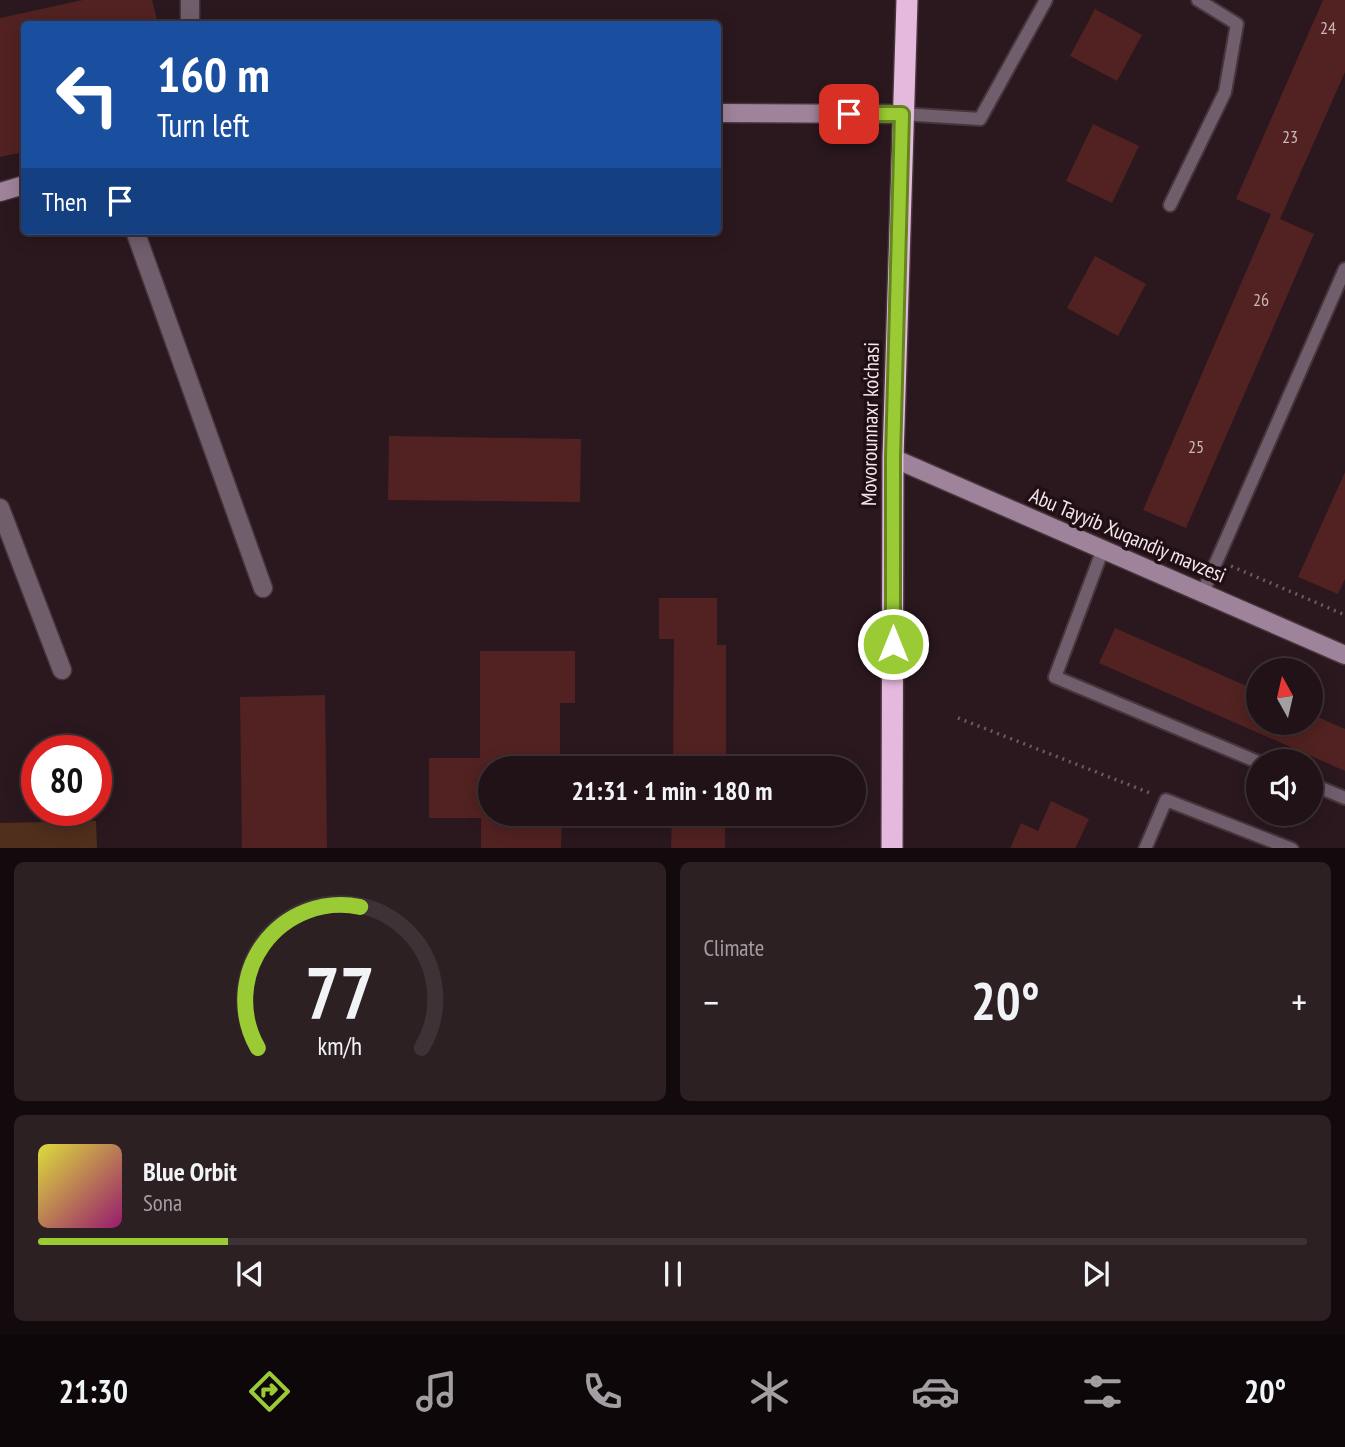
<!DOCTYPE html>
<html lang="en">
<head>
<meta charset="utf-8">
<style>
	body { margin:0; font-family:"PT Sans Narrow",sans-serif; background:#2d2023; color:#f1f3f6; height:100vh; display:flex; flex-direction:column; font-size:26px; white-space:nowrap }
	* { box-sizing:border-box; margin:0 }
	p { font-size:23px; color:#a29ea1 }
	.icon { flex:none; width:38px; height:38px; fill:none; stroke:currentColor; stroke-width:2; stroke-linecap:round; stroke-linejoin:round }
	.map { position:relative; height:848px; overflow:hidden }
	.panel { display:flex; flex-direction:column; gap:14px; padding:14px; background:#120a0c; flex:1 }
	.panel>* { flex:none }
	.banner { position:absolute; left:21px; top:21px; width:700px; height:214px; border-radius:7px; box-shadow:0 4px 18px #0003,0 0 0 2px #3d3235; background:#1a4fa0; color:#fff; overflow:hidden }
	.needle { width:46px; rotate:352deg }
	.tools { position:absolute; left:1246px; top:658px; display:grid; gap:14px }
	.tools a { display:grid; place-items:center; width:77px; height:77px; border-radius:50%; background:#201216; box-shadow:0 4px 18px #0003,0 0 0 2px #3d3235; font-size:35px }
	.speed { position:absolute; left:21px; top:735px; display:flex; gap:14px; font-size:35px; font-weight:700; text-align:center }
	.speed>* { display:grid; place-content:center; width:91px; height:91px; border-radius:50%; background:#201216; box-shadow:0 4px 18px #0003,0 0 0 2px #3d3235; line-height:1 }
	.speed .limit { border:10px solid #d22; background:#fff; color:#111 }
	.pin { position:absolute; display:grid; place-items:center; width:60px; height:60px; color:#fff; margin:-30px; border-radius:14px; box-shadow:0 4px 10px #0006 }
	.me { position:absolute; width:77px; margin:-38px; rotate:0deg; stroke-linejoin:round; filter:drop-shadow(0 0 5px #0008) }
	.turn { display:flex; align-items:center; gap:24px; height:147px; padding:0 21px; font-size:32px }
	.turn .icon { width:91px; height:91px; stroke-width:2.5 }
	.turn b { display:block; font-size:49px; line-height:60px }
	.then { display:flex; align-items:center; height:66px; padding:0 21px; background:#0003; gap:14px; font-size:26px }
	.big { font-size:52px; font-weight:700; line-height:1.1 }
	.panel .tile { flex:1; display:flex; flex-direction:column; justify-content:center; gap:10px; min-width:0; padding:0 24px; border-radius:10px; background:#2d2023 }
	.panel .dial { align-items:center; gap:0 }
	.dial svg { height:182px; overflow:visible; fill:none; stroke:#3d3235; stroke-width:7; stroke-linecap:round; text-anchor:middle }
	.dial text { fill:#f1f3f6; stroke:none }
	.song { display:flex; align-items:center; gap:21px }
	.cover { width:84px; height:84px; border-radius:10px; background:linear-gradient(135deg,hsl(60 70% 55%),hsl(320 70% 35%)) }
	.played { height:7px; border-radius:4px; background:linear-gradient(90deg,#9acb34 15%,#3d3235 15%) }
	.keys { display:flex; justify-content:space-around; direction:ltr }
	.heat { display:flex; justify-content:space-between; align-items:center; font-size:38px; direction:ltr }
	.panel .tiles { flex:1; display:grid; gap:14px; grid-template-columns:1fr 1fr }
	.tile:last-child { grid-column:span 2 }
	.trip { position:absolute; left:478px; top:756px; width:388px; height:70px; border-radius:35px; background:#201216; box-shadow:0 4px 18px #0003,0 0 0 2px #3d3235; font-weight:700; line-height:70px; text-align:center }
	.tabs { display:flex; height:112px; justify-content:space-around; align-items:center; background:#0d0709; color:#a29ea1 }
	.tabs .icon { width:49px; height:49px }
	.tabs .current { color:#9acb34 }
	.tabs b { font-size:32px; color:#f1f3f6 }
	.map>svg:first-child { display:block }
</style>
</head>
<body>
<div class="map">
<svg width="1345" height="849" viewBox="0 0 1345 849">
	<rect width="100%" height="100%" fill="#2a181e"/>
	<polygon fill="#502f1d" points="96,821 97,848 0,848 0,823"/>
	<g fill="#512221">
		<polygon points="83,0 152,0 158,24 24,24 24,152 0,157 0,18"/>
		<polygon points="1323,0 1345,0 1345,72 1280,219 1314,234 1186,528 1143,510 1271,214 1236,199"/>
		<polygon points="1095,9 1142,35 1117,81 1070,56"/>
		<polygon points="1093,124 1139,146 1112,203 1066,181"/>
		<polygon points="1095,256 1146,284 1118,336 1067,308"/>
		<polygon points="389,436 581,439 580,502 388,500"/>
		<polygon points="1345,472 1345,579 1338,594 1298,577"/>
		<polygon points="659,598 717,598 717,645 726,645 726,768 673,768 674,639 659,639"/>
		<polygon points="1115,628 1258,691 1258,723 1311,723 1311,714 1345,729 1345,771 1099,663"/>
		<polygon points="480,651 575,651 575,703 560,703 560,768 490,768 490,814 562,814 561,849 481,849 481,818 429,818 429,758 480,758"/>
		<polygon points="325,695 327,849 242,849 240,697"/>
		<polygon points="1051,801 1089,819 1075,849 1010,849 1021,823 1038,831"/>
		<polygon points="672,814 725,814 725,849 671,849"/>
	</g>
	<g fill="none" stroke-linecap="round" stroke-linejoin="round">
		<g stroke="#46353b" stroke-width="16">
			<g id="lane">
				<polyline points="902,114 980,119 1046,0"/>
				<polyline points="1170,205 1225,92 1237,24 1198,0"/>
				<polyline points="1103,549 1055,677 1258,762"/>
				<polyline points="1203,592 1345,269"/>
				<polyline points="1311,784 1345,798"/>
				<polyline points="1145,849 1166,800 1292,849"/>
			</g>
		</g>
		<g stroke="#46353b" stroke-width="21">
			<g id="street">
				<polyline points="190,24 190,0"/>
				<polyline points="135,231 263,588"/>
				<polyline points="0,508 62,670"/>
			</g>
		</g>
		<g stroke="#46353b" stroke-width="21">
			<g id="secondary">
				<polyline points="718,113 902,114"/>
				<polyline points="0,192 24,185"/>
				<polyline points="893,458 1345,655"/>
			</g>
		</g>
		<g stroke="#46353b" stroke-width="24">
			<polyline id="highway" points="892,849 893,458 907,0"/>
		</g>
		<g stroke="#6b5b60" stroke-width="3.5" stroke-dasharray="2 5" stroke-linecap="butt">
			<polyline points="1231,566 1345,615"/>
			<polyline points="958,718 1150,793"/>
		</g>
		<use href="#lane" stroke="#705e6d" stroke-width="12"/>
		<use href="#street" stroke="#705e6d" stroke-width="18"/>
		<use href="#secondary" stroke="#9f839b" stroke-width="18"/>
		<use href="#highway" stroke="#e5b9de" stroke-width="21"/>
	</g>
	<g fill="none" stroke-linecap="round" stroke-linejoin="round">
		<g stroke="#648422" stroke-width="18">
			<polyline id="route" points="849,114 902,114 893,458 893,644"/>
		</g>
		<use href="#route" stroke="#9acb34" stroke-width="12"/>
	</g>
	<g text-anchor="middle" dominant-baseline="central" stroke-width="7" stroke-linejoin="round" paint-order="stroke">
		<g font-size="18" fill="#cbb6b8">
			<text x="1328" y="27">24</text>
			<text x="1290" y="136">23</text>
			<text x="1261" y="299">26</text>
			<text x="1196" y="446">25</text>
		</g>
		<g font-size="21" fill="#f4e7eb" stroke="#200f15">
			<text transform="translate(870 424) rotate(-89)">Movorounnaxr ko'chasi</text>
			<text transform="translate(1128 535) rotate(23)">Abu Tayyib Xuqandiy mavzesi</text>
		</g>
	</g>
</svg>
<div class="tools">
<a><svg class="needle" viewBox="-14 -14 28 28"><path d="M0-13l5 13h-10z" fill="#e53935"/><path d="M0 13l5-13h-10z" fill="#a29ea1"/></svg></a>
<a><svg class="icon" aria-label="sound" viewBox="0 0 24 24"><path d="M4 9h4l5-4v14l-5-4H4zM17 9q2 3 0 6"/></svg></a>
</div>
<div class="speed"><div class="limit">80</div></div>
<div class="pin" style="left:849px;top:114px;background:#d93025"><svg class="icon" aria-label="arrive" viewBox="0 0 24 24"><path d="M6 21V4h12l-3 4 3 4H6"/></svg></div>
<svg class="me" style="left:893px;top:644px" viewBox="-20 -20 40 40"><circle r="17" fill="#9acb34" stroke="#fff" stroke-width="3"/><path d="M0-11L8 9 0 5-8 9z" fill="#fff"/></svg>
<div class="trip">21:31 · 1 min · 180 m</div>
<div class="banner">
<div class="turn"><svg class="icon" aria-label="left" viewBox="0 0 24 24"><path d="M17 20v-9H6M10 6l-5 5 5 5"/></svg><div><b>160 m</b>Turn left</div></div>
<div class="then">Then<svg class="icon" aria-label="arrive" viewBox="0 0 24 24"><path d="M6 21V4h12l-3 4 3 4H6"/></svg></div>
</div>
</div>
<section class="panel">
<div class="tiles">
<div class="tile dial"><svg viewBox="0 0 100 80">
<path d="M14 69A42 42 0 1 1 86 69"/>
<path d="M14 69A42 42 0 0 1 59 7" stroke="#9acb34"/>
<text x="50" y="56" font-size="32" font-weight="700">77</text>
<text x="50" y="72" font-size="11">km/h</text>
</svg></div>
<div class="tile"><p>Climate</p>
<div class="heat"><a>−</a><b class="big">20°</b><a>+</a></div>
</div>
<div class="tile">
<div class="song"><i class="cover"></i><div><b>Blue Orbit</b><p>Sona</p></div></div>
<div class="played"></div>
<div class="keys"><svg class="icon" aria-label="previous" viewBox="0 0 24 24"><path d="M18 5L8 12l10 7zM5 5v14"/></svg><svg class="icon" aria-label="pause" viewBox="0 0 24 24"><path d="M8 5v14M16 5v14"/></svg><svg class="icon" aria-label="next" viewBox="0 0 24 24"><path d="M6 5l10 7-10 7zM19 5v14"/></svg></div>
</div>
</div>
</section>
<nav class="tabs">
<b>21:30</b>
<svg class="icon current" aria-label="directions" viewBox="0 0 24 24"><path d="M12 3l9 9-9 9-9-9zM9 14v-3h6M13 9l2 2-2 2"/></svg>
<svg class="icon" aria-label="music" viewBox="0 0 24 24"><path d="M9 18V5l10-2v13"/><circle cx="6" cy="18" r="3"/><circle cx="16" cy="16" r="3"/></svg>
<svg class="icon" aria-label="phone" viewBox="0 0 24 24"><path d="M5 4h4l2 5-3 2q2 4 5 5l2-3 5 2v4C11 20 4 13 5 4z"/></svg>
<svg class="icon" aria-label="climate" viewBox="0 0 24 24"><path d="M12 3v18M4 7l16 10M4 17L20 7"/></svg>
<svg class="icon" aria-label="car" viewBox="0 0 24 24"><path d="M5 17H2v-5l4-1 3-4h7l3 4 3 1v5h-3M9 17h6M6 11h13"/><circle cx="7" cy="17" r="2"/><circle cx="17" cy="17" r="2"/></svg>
<svg class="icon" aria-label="filters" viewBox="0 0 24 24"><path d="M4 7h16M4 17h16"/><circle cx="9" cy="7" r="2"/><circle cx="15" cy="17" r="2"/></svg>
<b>20°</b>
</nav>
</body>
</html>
